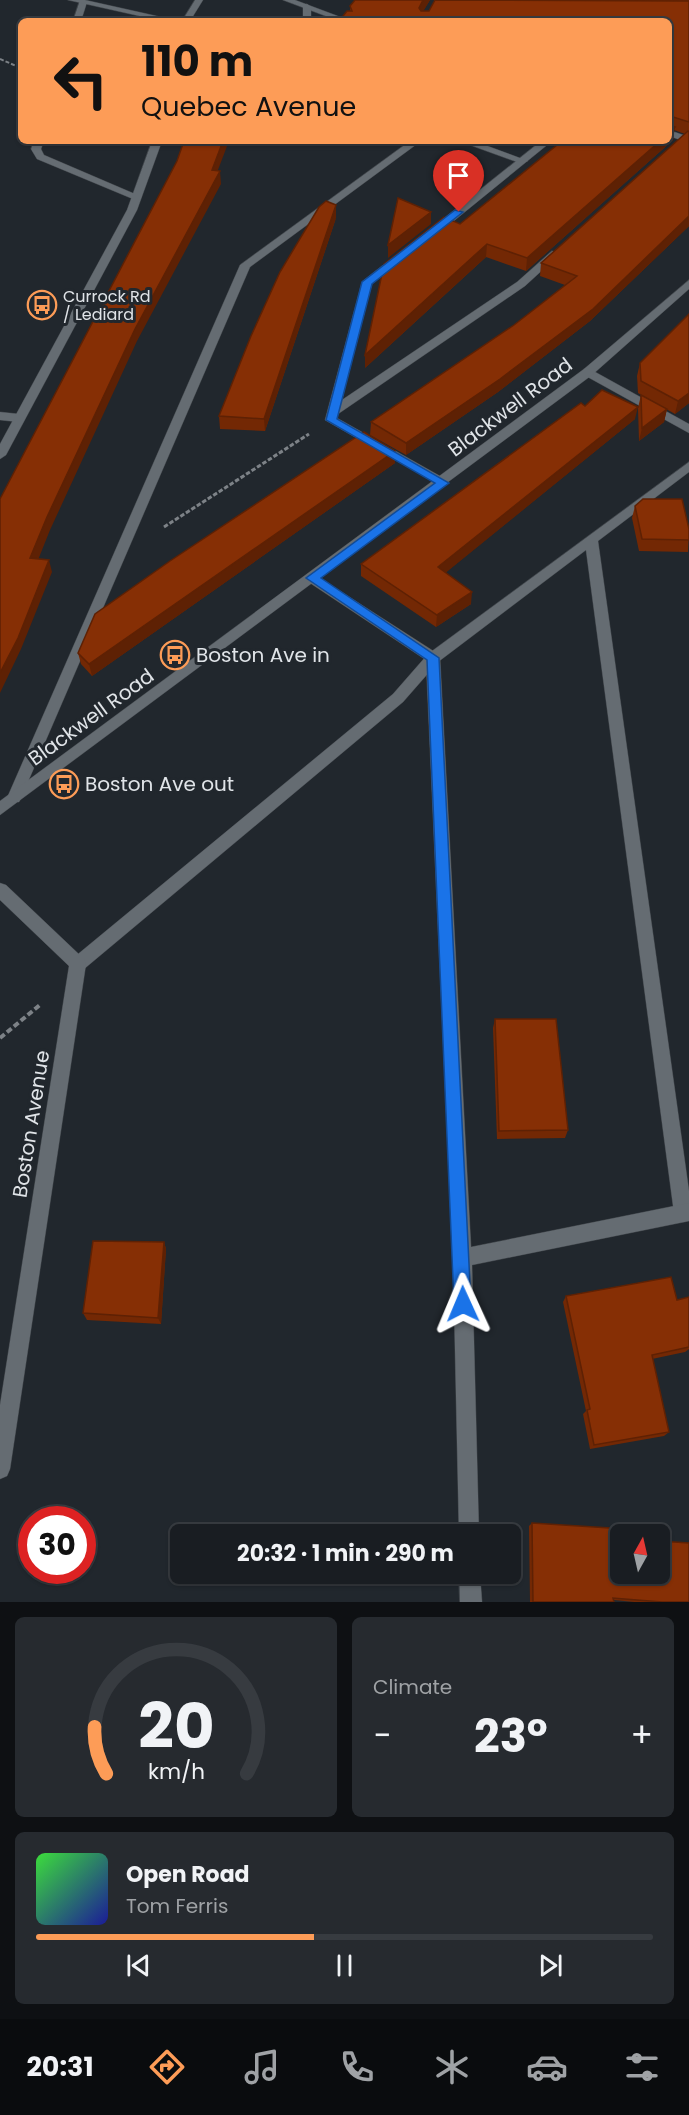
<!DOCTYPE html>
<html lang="en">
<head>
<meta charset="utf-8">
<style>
	body { margin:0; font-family:Poppins,sans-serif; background:#262a2f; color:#f1f3f6; height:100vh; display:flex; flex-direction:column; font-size:22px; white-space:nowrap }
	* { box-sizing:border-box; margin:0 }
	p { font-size:20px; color:#9fa2a5 }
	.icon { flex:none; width:33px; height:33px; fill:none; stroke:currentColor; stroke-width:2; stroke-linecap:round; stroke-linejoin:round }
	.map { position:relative; height:1602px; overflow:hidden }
	.panel { display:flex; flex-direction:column; gap:15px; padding:15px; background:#0e1013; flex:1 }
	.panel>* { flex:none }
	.banner { position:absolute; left:18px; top:18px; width:654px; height:126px; border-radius:9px; box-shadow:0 2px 4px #0004,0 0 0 2px #373b40; background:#fd9c57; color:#111; overflow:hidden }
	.needle { width:39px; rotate:8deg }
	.buttons { position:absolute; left:610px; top:1524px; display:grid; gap:12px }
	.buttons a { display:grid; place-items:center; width:60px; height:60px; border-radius:9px; background:#191d22; box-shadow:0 2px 4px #0004,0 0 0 2px #373b40; font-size:30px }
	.speed { position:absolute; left:18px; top:1506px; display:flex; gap:12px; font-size:30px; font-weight:700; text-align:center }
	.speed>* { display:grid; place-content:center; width:78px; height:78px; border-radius:50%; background:#191d22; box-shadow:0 2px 4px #0004,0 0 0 2px #373b40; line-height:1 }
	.speed .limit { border:9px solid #d22; background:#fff; color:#111 }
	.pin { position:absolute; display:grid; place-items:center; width:51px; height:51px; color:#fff; margin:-62px -26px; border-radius:50% 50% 50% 0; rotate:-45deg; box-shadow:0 0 6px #0007 }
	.pin .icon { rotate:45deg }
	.me { position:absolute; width:66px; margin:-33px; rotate:359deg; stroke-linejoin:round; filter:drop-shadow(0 0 4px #0008) }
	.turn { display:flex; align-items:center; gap:21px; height:126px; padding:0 24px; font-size:27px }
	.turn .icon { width:78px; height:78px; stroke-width:2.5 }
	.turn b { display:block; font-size:42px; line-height:51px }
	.big { font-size:45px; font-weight:700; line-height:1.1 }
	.panel .widget { flex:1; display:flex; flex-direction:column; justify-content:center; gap:9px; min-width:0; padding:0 21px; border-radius:9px; background:#262a2f }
	.panel .dial { align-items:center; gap:0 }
	.dial svg { height:156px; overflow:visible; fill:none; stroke:#373b40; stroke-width:7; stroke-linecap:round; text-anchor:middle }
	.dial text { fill:#f1f3f6; stroke:none }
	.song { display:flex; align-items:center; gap:18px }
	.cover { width:72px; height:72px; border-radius:9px; background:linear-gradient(135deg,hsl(120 70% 55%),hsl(240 70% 35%)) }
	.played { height:6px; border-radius:3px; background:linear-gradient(90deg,#fd9c57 45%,#373b40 45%) }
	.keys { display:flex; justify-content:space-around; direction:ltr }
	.heat { display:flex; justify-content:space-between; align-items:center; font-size:33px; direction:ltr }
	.panel .tiles { flex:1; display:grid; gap:15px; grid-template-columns:1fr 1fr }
	.widget:last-child { grid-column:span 2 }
	.trip { position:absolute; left:170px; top:1524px; width:351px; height:60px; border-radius:9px; background:#191d22; box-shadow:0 2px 4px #0004,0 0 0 2px #373b40; font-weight:700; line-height:60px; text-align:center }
	.menu { display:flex; height:96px; justify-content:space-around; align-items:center; background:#0a0c0e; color:#9fa2a5 }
	.menu .icon { width:42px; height:42px }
	.menu .selected { color:#fd9c57 }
	.menu b { font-size:27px; color:#f1f3f6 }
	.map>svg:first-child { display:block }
</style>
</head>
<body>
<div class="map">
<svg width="689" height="1602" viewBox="0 0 689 1602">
	<rect width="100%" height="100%" fill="#21272d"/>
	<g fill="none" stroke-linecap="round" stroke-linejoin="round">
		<g stroke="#3e4348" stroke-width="1">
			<g id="service">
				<polygon points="80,0 87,2 81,21 73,21"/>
				<polygon points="307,4 311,7 311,21 303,21 303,7"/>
				<polygon points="34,141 44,141 41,149 44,155 142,197 133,199 37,159 31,149"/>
				<polygon points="410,141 421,141 250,267 21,798 19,802 9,802 7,798 240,265"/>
				<polygon points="459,141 474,141 528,161 520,163"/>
				<polygon points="552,251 561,253 525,286 338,414 330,414 330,408 517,282"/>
				<polygon points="689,462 689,472 598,541 689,1191 689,1220 683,1222 677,1219 674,1213 586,550 438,662 403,702 84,969 78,971 72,969 70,964 72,959 393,694 428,654"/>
			</g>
		</g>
		<g stroke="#3e4348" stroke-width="1">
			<g id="minor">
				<polygon points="68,0 85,0 179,21 162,21"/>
				<polygon points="283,0 295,0 351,21 339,21"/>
				<polygon points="669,130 689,137 689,143 669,136"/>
				<polygon points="541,141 552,141 439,233 431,233 431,229"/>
				<polygon points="395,256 404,258 372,283 337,418 447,480 449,483 443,487 325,420 362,282"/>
				<polygon points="588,368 689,424 689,433 584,375 584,369"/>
				<polygon points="0,412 19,414 25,418 19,422 0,420"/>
				<polygon points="312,573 438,654 440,658 471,1247 689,1203 689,1221 472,1265 479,1534 459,1534 453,1258 426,660 307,581 305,578"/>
				<polygon points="0,883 6,885 84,959 86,964 10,1469 7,1476 0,1479 0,1405 69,966 0,900"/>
				<polygon points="459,1574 480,1574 482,1602 460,1602"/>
			</g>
		</g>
		<g stroke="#3e4348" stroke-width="1">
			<g id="tertiary">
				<polygon points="195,0 203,0 190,21 182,21"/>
				<polygon points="152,141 162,141 137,210 6,455 0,459 0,444 127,210"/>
				<polygon points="689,280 689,289 592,375 0,815 0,801 584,369"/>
			</g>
		</g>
		<polyline stroke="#7d8287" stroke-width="2" stroke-dasharray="4 2" stroke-linecap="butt" points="0,59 21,68"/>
		<polyline stroke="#7d8287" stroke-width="3" stroke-dasharray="4.5 2" stroke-linecap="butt" points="164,527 309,434"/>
		<polyline stroke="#7d8287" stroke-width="4" stroke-dasharray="6 3" stroke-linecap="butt" points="0,1038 41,1004"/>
		<use href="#service" fill="#656c72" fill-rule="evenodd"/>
		<use href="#minor" fill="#656c72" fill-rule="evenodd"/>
		<use href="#tertiary" fill="#656c72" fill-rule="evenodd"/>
	</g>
	<g fill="#732804">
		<polygon points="430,0 423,11 429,11 435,0 689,0 689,226 590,321 498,392 406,455 370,435 371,422 514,325 565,285 540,276 541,263 685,134 674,130 673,140 526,271 486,257 365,368 460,224 557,145 552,144 553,141 669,141 669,21 350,11 350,6"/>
		<polygon points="336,218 265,431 220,429 219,416"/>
		<polygon points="640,363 689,403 675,414 638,393 637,376"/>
		<polygon points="641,395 667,409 664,422 639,441 638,408"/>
		<polygon points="585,406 635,419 446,572 471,604 436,627 361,576 361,564"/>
		<polygon points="395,451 395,463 92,676 81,664 78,653"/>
		<polygon points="635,506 689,529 688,552 639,551 632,518"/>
		<polygon points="495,1019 568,1130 565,1138 497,1139 493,1028"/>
		<polygon points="164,1242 166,1249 161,1324 87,1320 83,1313"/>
		<polygon points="566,1296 677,1300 689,1297 689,1349 685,1352 652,1359 669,1432 664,1436 590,1449 583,1414 586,1411 563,1302"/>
		<polygon points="532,1523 611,1539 689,1602 634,1602 614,1600 614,1602 530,1602 529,1526"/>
	</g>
	<g fill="#5e2104">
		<polygon points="423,0 430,0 418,20 419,8"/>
		<polygon points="675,127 673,140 526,271 527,258 660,141 669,141 669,133"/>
		<polygon points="223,141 229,141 213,183 212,170"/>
		<polygon points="220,171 221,184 137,341 50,530 34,570 30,558 47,517 135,329"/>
		<polygon points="336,205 336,218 265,431 264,419"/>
		<polygon points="431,212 431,224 388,258 388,245"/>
		<polygon points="689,216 689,226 590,321 498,392 406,455 406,443"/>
		<polygon points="487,244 486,257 365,368 365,355"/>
		<polygon points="689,393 689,403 675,414 678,401"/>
		<polygon points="638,407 635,419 438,579 438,567"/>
		<polygon points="667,409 664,422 639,441 642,428"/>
		<polygon points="395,451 395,463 92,676 89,664"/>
		<polygon points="49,560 52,572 21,649 0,693 0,673"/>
		<polygon points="472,592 471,604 436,627 437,615"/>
		<polygon points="164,1242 166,1249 161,1324 158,1318"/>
	</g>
	<g fill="#862f05" stroke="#5e2104" stroke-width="1.5">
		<polygon points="355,0 423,0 419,8 421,11 429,11 435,0 689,1 689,122 670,116 670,125 675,127 669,133 669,21 339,21 347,11 352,11 350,6"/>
		<polygon points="688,131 689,132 689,216 593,309 500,379 406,443 371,422 514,325 577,276 541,263"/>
		<polygon points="184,141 223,141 212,170 220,171 135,329 47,517 30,558 49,560 18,638 0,673 0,499 177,161"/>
		<polygon points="562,141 660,141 527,258 487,244 365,355 384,264 444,217 460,224"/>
		<polygon points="398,198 431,212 388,245"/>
		<polygon points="326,201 336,205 264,419 219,416 251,336 280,272 319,207"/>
		<polygon points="689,314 689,393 678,401 641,381 640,363"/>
		<polygon points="602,390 638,407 438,567 472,592 437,615 361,564 581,403 585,406"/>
		<polygon points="641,395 667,409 642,428"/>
		<polygon points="364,432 395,451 89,664 78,653 95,614 170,561"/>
		<polygon points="643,499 682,499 689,529 689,540 642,539 635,506"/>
		<polygon points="495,1019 556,1019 568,1130 499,1131"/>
		<polygon points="93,1241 164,1242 158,1318 83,1313"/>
		<polygon points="671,1277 677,1300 689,1297 689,1347 652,1355 669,1432 594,1445 587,1410 590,1409 566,1296"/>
		<polygon points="532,1523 610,1528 611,1539 621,1539 621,1574 660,1574 660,1541 689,1543 689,1602 662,1602 613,1598 614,1602 533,1602"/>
	</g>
	<polygon fill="#1a73e8" stroke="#114b97" stroke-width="1.5" points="455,210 463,212 372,284 337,419 449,483 321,578 439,658 471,1304 469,1310 463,1313 457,1310 454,1304 427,660 306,578 435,483 326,420 362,282"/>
	<defs>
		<g id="bus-ring" transform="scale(1.5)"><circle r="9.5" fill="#21272d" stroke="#fd9c57" stroke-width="1.5"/><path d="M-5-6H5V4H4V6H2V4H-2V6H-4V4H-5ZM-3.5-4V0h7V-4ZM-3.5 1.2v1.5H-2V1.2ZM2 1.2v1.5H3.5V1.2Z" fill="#fd9c57"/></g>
	</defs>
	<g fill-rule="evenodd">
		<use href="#bus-ring" x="42" y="305"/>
		<use href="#bus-ring" x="175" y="655"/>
		<use href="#bus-ring" x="64" y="784"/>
	</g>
	<g text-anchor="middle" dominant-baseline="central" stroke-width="6" stroke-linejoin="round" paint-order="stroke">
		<g font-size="16" fill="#e0e4e8" stroke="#21272d" text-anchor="start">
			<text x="63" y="296">Currock Rd<tspan x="63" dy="18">/ Lediard</tspan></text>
		</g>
		<g font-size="20" fill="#e0e4e8" stroke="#21272d">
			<text transform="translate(510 407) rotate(-37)">Blackwell Road</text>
			<text transform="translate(91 717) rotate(-36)">Blackwell Road</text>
			<text transform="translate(31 1124) rotate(-81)">Boston Avenue</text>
		</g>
		<g font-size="20" fill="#e0e4e8" stroke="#21272d" text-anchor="start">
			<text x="196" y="655">Boston Ave in</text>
			<text x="85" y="784">Boston Ave out</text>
		</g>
	</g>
</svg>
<div class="buttons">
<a><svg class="needle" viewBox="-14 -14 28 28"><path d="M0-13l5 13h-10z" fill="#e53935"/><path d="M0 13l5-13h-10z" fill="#9fa2a5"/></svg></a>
</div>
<div class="speed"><div class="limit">30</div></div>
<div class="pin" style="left:459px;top:212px;background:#d93025"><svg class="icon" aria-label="arrive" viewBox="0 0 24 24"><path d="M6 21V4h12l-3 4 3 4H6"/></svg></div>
<svg class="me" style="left:463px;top:1304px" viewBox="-20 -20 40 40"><path d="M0-17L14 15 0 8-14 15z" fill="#1a73e8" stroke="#fff" stroke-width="4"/></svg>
<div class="trip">20:32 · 1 min · 290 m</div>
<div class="banner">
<div class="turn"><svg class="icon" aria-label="left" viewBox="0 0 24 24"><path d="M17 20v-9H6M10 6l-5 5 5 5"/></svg><div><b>110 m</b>Quebec Avenue</div></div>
</div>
</div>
<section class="panel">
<div class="tiles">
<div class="widget dial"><svg viewBox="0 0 100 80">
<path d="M14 69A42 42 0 1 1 86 69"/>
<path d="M14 69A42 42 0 0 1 8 45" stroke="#fd9c57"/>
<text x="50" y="56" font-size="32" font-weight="700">20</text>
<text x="50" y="72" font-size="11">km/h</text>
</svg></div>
<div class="widget"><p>Climate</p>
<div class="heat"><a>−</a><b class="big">23°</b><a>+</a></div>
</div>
<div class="widget">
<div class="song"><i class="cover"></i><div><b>Open Road</b><p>Tom Ferris</p></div></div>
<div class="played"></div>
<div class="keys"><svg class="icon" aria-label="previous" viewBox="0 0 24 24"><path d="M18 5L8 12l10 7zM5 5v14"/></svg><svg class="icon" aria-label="pause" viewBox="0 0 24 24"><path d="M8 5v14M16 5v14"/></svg><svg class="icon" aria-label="next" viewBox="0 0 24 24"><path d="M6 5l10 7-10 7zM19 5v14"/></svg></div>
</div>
</div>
</section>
<nav class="menu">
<b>20:31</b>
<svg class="icon selected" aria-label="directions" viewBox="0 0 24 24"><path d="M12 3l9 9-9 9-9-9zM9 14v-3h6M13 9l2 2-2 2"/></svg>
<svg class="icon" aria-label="music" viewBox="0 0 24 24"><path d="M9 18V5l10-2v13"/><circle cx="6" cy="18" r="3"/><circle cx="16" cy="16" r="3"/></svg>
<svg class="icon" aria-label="phone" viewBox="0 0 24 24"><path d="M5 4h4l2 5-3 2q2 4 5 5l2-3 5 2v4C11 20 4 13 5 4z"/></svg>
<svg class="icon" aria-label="climate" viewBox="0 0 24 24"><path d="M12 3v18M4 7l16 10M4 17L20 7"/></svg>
<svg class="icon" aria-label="car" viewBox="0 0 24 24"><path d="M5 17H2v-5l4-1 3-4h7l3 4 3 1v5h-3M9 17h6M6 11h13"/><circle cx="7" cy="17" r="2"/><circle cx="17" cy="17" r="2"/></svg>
<svg class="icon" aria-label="filters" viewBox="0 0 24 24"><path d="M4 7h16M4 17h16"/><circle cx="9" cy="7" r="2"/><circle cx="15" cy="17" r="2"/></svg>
</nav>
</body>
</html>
